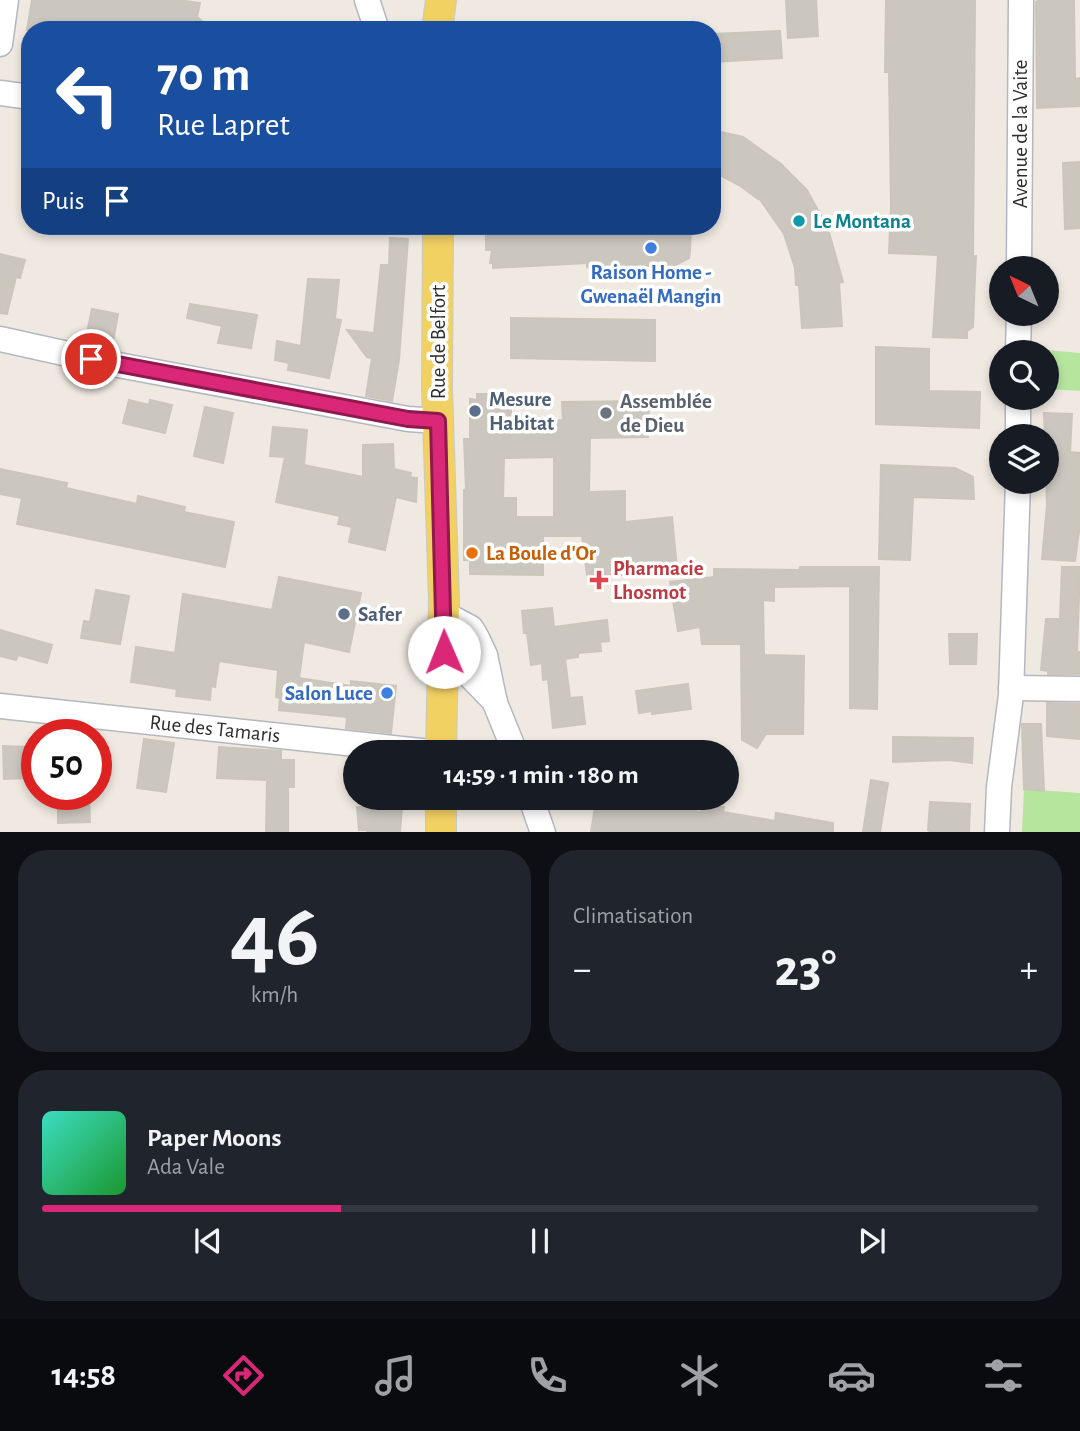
<!DOCTYPE html>
<html lang="fr">
<head>
<meta charset="utf-8">
<style>
	body { margin:0; font-family:"Alegreya Sans",sans-serif; background:#20242c; color:#f1f3f6; height:100vh; display:flex; flex-direction:column; font-size:26px; white-space:nowrap }
	* { box-sizing:border-box; margin:0 }
	p { font-size:23px; color:#9ea1a6 }
	.icon { flex:none; width:38px; height:38px; fill:none; stroke:currentColor; stroke-width:2; stroke-linecap:round; stroke-linejoin:round }
	.map { position:relative; height:832px; overflow:hidden }
	.sheet { display:flex; flex-direction:column; gap:18px; padding:18px; background:#0d0f14; flex:1 }
	.sheet>* { flex:none }
	.banner { position:absolute; left:21px; top:21px; width:700px; height:214px; border-radius:28px; box-shadow:0 4px 10px #0003; background:#1a4fa0; color:#fff; overflow:hidden }
	.needle { width:46px; rotate:317deg }
	.fabs { position:absolute; left:989px; top:256px; display:grid; gap:14px }
	.fabs a { display:grid; place-items:center; width:70px; height:70px; border-radius:50%; background:#171b24; box-shadow:0 4px 10px #0003; font-size:35px }
	.speed { position:absolute; left:21px; top:719px; display:flex; gap:14px; font-size:35px; font-weight:700; text-align:center }
	.speed>* { display:grid; place-content:center; width:91px; height:91px; border-radius:50%; background:#171b24; box-shadow:0 4px 10px #0003; line-height:1 }
	.speed .limit { border:10px solid #d22; background:#fff; color:#111 }
	.pin { position:absolute; display:grid; place-items:center; width:60px; height:60px; color:#fff; margin:-30px; border:4px solid #fff; border-radius:50%; box-shadow:0 2px 7px #0007 }
	.me { position:absolute; width:77px; margin:-38px; rotate:359deg; stroke-linejoin:round; filter:drop-shadow(0 0 5px #0008) }
	.turn { display:flex; align-items:center; gap:24px; height:147px; padding:0 21px; font-size:32px }
	.turn .icon { width:91px; height:91px; stroke-width:2.5 }
	.turn b { display:block; font-size:49px; line-height:60px }
	.then { display:flex; align-items:center; height:66px; padding:0 21px; background:#0003; gap:14px; font-size:26px }
	.big { font-size:52px; font-weight:600; line-height:1.1 }
	.sheet .card { flex:1; display:flex; flex-direction:column; justify-content:center; gap:10px; min-width:0; padding:0 24px; border-radius:28px; background:#20242c }
	.sheet .dial { align-items:center; gap:0 }
	.dial b { font-size:91px; line-height:1 }
	.song { display:flex; align-items:center; gap:21px }
	.cover { width:84px; height:84px; border-radius:10px; background:linear-gradient(135deg,hsl(170 70% 55%),hsl(130 70% 35%)) }
	.played { height:7px; border-radius:4px; background:linear-gradient(90deg,#db2777 30%,#363941 30%) }
	.keys { display:flex; justify-content:space-around; direction:ltr }
	.heat { display:flex; justify-content:space-between; align-items:center; font-size:38px; direction:ltr }
	.sheet .tiles { flex:1; display:grid; gap:18px; grid-template-columns:1fr 1fr }
	.card:last-child { grid-column:span 2 }
	.trip { position:absolute; left:343px; top:740px; width:396px; height:70px; border-radius:35px; background:#171b24; box-shadow:0 4px 10px #0003; font-weight:600; line-height:70px; text-align:center }
	.dock { display:flex; height:112px; justify-content:space-around; align-items:center; background:#090b0e; color:#9ea1a6 }
	.dock .icon { width:49px; height:49px }
	.dock .current { color:#db2777 }
	.dock b { font-size:32px; color:#f1f3f6 }
	.map>svg:first-child { display:block }
</style>
</head>
<body>
<div class="map">
<svg width="1080" height="833" viewBox="0 0 1080 833">
	<rect width="100%" height="100%" fill="#efe9e1"/>
	<g fill="#b6e59e">
		<polygon points="1035,349 1080,353 1080,391 1047,389 1046,352 1035,352"/>
		<polygon points="1024,789 1080,793 1080,832 1022,833"/>
	</g>
	<g fill="#cbc7bf" stroke="#cbc5ba" stroke-width="2" fill-rule="evenodd">
		<polygon points="32,0 178,0 200,3 197,17 213,30 27,30"/>
		<polygon points="786,0 816,0 818,36 788,38"/>
		<polygon points="886,0 975,0 973,256 976,256 975,277 973,327 967,331 967,338 933,337 938,255 889,253 891,206 889,72 885,72"/>
		<polygon points="1039,0 1074,0 1075,79 1080,78 1080,106 1037,108 1036,2"/>
		<polygon points="780,31 782,58 712,62 712,34"/>
		<polygon points="712,130 743,137 781,164 807,190 828,229 843,282 839,283 842,326 802,328 799,285 796,285 795,268 784,234 759,198 758,199 739,185 712,171"/>
		<polygon points="1080,162 1080,228 1065,229 1063,163"/>
		<polygon points="486,226 691,226 690,252 689,258 674,266 647,266 647,269 587,267 587,263 493,268 493,263 490,263 492,250 486,250"/>
		<polygon points="390,238 408,239 399,360 392,401 366,396 372,358 367,357 347,330 374,333 381,265 389,265"/>
		<polygon points="0,254 25,260 20,278 16,277 7,314 0,313"/>
		<polygon points="308,279 339,280 335,319 341,320 329,378 288,370 289,363 275,360 277,341 301,346"/>
		<polygon points="190,304 257,315 251,348 218,343 222,326 187,318"/>
		<polygon points="92,309 118,314 112,347 85,342"/>
		<polygon points="511,318 655,320 655,361 511,358"/>
		<polygon points="876,347 929,349 929,391 980,392 979,428 876,424"/>
		<path d="M477 394H511V421L563 420 562 402 649 401 648 437 590 438 589 492 625 491V522L672 517 677 568 627 575H587L582 536H543V575L470 574V560H464V490L466 489 464 439H470V399L477 400ZM554 457V517H516V498H503L504 458Z"/>
		<polygon points="129,400 149,405 150,400 172,405 165,433 123,423"/>
		<polygon points="205,407 233,413 223,463 194,456"/>
		<polygon points="1044,413 1072,414 1070,452 1080,453 1080,524 1075,561 1042,559 1047,505"/>
		<polygon points="273,427 307,430 304,465 363,477 363,445 393,444 394,469 411,473 410,477 417,478 416,502 396,497 385,550 349,542 352,527 338,524 340,516 276,502 285,457 270,456"/>
		<polygon points="881,465 955,468 973,477 974,499 913,497 910,560 879,559"/>
		<polygon points="0,469 67,483 66,488 137,504 138,496 185,507 184,512 234,522 225,567 17,524 22,498 0,494"/>
		<polygon points="800,567 879,567 877,709 850,708 850,586 774,587 774,601 763,600 764,655 804,656 803,734 766,734 757,748 742,740 741,644 702,644 700,627 678,631 670,582 714,577 714,569 799,570"/>
		<polygon points="1062,567 1080,567 1077,652 1080,652 1080,674 1048,674 1048,671 1041,670 1046,619 1060,619"/>
		<polygon points="279,577 361,593 349,652 304,642 299,678 351,686 351,681 396,686 391,733 346,728 347,717 279,710 280,698 276,697 278,670 219,661 215,687 211,686 210,700 176,696 177,689 131,682 136,647 175,653 183,594 272,610"/>
		<polygon points="96,590 129,596 120,644 81,638 84,621 90,622"/>
		<polygon points="552,608 554,627 607,620 609,641 600,642 601,651 578,653 578,657 565,659 570,698 582,697 585,724 553,728 548,679 543,680 542,663 531,665 527,633 524,633 522,611"/>
		<polygon points="0,630 52,645 47,663 18,655 16,660 0,656"/>
		<polygon points="949,634 977,634 976,664 950,664"/>
		<polygon points="688,684 691,709 652,714 652,711 639,713 636,691"/>
		<polygon points="1047,703 1080,704 1080,739 1047,736"/>
		<polygon points="1022,724 1041,724 1044,791 1024,789"/>
		<polygon points="893,737 973,738 972,763 949,760 893,762"/>
		<polygon points="144,739 174,743 166,792 137,788"/>
		<polygon points="3,746 28,747 28,778 4,779"/>
		<polygon points="219,747 281,751 281,760 294,760 294,787 288,787 288,832 266,832 267,780 217,778"/>
		<polygon points="871,780 888,783 880,832 863,832"/>
		<polygon points="58,794 89,794 90,822 58,823"/>
		<polygon points="372,798 392,798 392,807 402,808 400,832 367,832 367,830 359,830 357,807 372,807"/>
		<polygon points="596,801 648,811 649,804 701,812 703,804 724,807 723,812 775,821 776,813 833,823 833,832 591,832"/>
		<polygon points="930,802 970,804 969,832 931,832 928,830"/>
	</g>
	<g fill="none" stroke-linecap="round" stroke-linejoin="round">
		<g stroke="#b4b7c1" stroke-width="27">
			<g id="minor">
				<polyline points="367,0 377,30"/>
				<polyline points="0,44 6,0"/>
				<polyline points="0,93 30,97"/>
				<polyline points="1019,268 1021,0"/>
				<polyline points="0,339 113,364 408,419 438,421"/>
				<polyline points="1018,352 1019,313"/>
				<polyline points="1018,436 1018,397"/>
				<polyline points="443,613 471,628 477,638 485,655 495,703 515,752"/>
				<polyline points="443,658 468,674 495,702"/>
				<polyline points="1011,688 1080,689"/>
				<polyline points="0,706 430,752"/>
				<polyline points="531,798 543,833"/>
				<polyline points="997,833 999,787 1011,695 1018,481"/>
			</g>
		</g>
		<g stroke="#c9c9c9" stroke-width="32">
			<g id="major">
				<polyline points="437,30 441,0"/>
				<polyline points="438,226 437,388 444,601 441,752"/>
				<polyline points="441,833 441,798"/>
			</g>
		</g>
		<use href="#minor" stroke="#fff" stroke-width="24"/>
		<use href="#major" stroke="#f2d163" stroke-width="30"/>
	</g>
	<g fill="none" stroke-linecap="round" stroke-linejoin="round">
		<g stroke="#8e194d" stroke-width="18">
			<polyline id="route" points="91,359 408,419 438,421 444,652"/>
		</g>
		<use href="#route" stroke="#db2777" stroke-width="12"/>
	</g>
	<circle fill="#0f9aa8" stroke="#fff" stroke-width="2.5" cx="799" cy="221" r="7"/>
	<g fill="#3f7fe0" stroke="#fff" stroke-width="2.5">
		<circle cx="651" cy="248" r="7"/>
		<circle cx="387" cy="693" r="7"/>
	</g>
	<g fill="#5c6f8a" stroke="#fff" stroke-width="2.5">
		<circle cx="475" cy="411" r="7"/>
		<circle cx="344" cy="614" r="7"/>
	</g>
	<circle fill="#6b7280" stroke="#fff" stroke-width="2.5" cx="606" cy="413" r="7"/>
	<circle fill="#e8710a" stroke="#fff" stroke-width="2.5" cx="472" cy="553" r="7"/>
	<path fill="#e0444e" stroke="#fff" stroke-width="2.5" d="M595.5 569.5h7v7h7v7h-7v7h-7v-7h-7v-7h7z"/>
	<g text-anchor="middle" dominant-baseline="central" stroke-width="7" stroke-linejoin="round" paint-order="stroke">
		<g font-size="21" fill="#2e2e2e" stroke="#fff">
			<text transform="translate(1020 134) rotate(-90)">Avenue de la Vaite</text>
			<text transform="translate(438 342) rotate(-90)">Rue de Belfort</text>
			<text transform="translate(215 729) rotate(6)">Rue des Tamaris</text>
		</g>
		<g font-size="21" font-weight="bold" fill="#0d838f" stroke="#fff" text-anchor="start">
			<text x="813" y="221">Le Montana</text>
		</g>
		<g font-size="21" font-weight="bold" fill="#366cbe" stroke="#fff">
			<text x="651" y="272">Raison Home -<tspan x="651" dy="24">Gwenaël Mangin</tspan></text>
			<text x="373" y="693" text-anchor="end">Salon Luce</text>
		</g>
		<g font-size="21" font-weight="bold" fill="#4e5e75" stroke="#fff" text-anchor="start">
			<text x="489" y="399">Mesure<tspan x="489" dy="24">Habitat</tspan></text>
			<text x="358" y="614">Safer</text>
		</g>
		<g font-size="21" font-weight="bold" fill="#5b616d" stroke="#fff" text-anchor="start">
			<text x="620" y="401">Assemblée<tspan x="620" dy="24">de Dieu</tspan></text>
		</g>
		<g font-size="21" font-weight="bold" fill="#c56008" stroke="#fff" text-anchor="start">
			<text x="486" y="553">La Boule d'Or</text>
		</g>
		<g font-size="21" font-weight="bold" fill="#be3a42" stroke="#fff" text-anchor="start">
			<text x="613" y="568">Pharmacie<tspan x="613" dy="24">Lhosmot</tspan></text>
		</g>
	</g>
</svg>
<div class="fabs">
<a><svg class="needle" viewBox="-14 -14 28 28"><path d="M0-13l5 13h-10z" fill="#e53935"/><path d="M0 13l5-13h-10z" fill="#9ea1a6"/></svg></a>
<a><svg class="icon" aria-label="search" viewBox="0 0 24 24"><circle cx="10" cy="10" r="6"/><path d="M15 15l6 6"/></svg></a>
<a><svg class="icon" aria-label="layers" viewBox="0 0 24 24"><path d="M12 4l9 5-9 5-9-5zM3 14l9 5 9-5"/></svg></a>
</div>
<div class="speed"><div class="limit">50</div></div>
<div class="pin" style="left:91px;top:359px;background:#d93025"><svg class="icon" aria-label="arrive" viewBox="0 0 24 24"><path d="M6 21V4h12l-3 4 3 4H6"/></svg></div>
<svg class="me" style="left:444px;top:652px" viewBox="-20 -20 40 40"><circle r="19" fill="#fff"/><path d="M0-13L10 11 0 6-10 11z" fill="#db2777"/></svg>
<div class="trip">14:59 · 1 min · 180 m</div>
<div class="banner">
<div class="turn"><svg class="icon" aria-label="left" viewBox="0 0 24 24"><path d="M17 20v-9H6M10 6l-5 5 5 5"/></svg><div><b>70 m</b>Rue Lapret</div></div>
<div class="then">Puis<svg class="icon" aria-label="arrive" viewBox="0 0 24 24"><path d="M6 21V4h12l-3 4 3 4H6"/></svg></div>
</div>
</div>
<section class="sheet">
<div class="tiles">
<div class="card dial"><b>46</b><p>km/h</p></div>
<div class="card"><p>Climatisation</p>
<div class="heat"><a>−</a><b class="big">23°</b><a>+</a></div>
</div>
<div class="card">
<div class="song"><i class="cover"></i><div><b>Paper Moons</b><p>Ada Vale</p></div></div>
<div class="played"></div>
<div class="keys"><svg class="icon" aria-label="previous" viewBox="0 0 24 24"><path d="M18 5L8 12l10 7zM5 5v14"/></svg><svg class="icon" aria-label="pause" viewBox="0 0 24 24"><path d="M8 5v14M16 5v14"/></svg><svg class="icon" aria-label="next" viewBox="0 0 24 24"><path d="M6 5l10 7-10 7zM19 5v14"/></svg></div>
</div>
</div>
</section>
<nav class="dock">
<b>14:58</b>
<svg class="icon current" aria-label="directions" viewBox="0 0 24 24"><path d="M12 3l9 9-9 9-9-9zM9 14v-3h6M13 9l2 2-2 2"/></svg>
<svg class="icon" aria-label="music" viewBox="0 0 24 24"><path d="M9 18V5l10-2v13"/><circle cx="6" cy="18" r="3"/><circle cx="16" cy="16" r="3"/></svg>
<svg class="icon" aria-label="phone" viewBox="0 0 24 24"><path d="M5 4h4l2 5-3 2q2 4 5 5l2-3 5 2v4C11 20 4 13 5 4z"/></svg>
<svg class="icon" aria-label="climate" viewBox="0 0 24 24"><path d="M12 3v18M4 7l16 10M4 17L20 7"/></svg>
<svg class="icon" aria-label="car" viewBox="0 0 24 24"><path d="M5 17H2v-5l4-1 3-4h7l3 4 3 1v5h-3M9 17h6M6 11h13"/><circle cx="7" cy="17" r="2"/><circle cx="17" cy="17" r="2"/></svg>
<svg class="icon" aria-label="filters" viewBox="0 0 24 24"><path d="M4 7h16M4 17h16"/><circle cx="9" cy="7" r="2"/><circle cx="15" cy="17" r="2"/></svg>
</nav>
</body>
</html>
